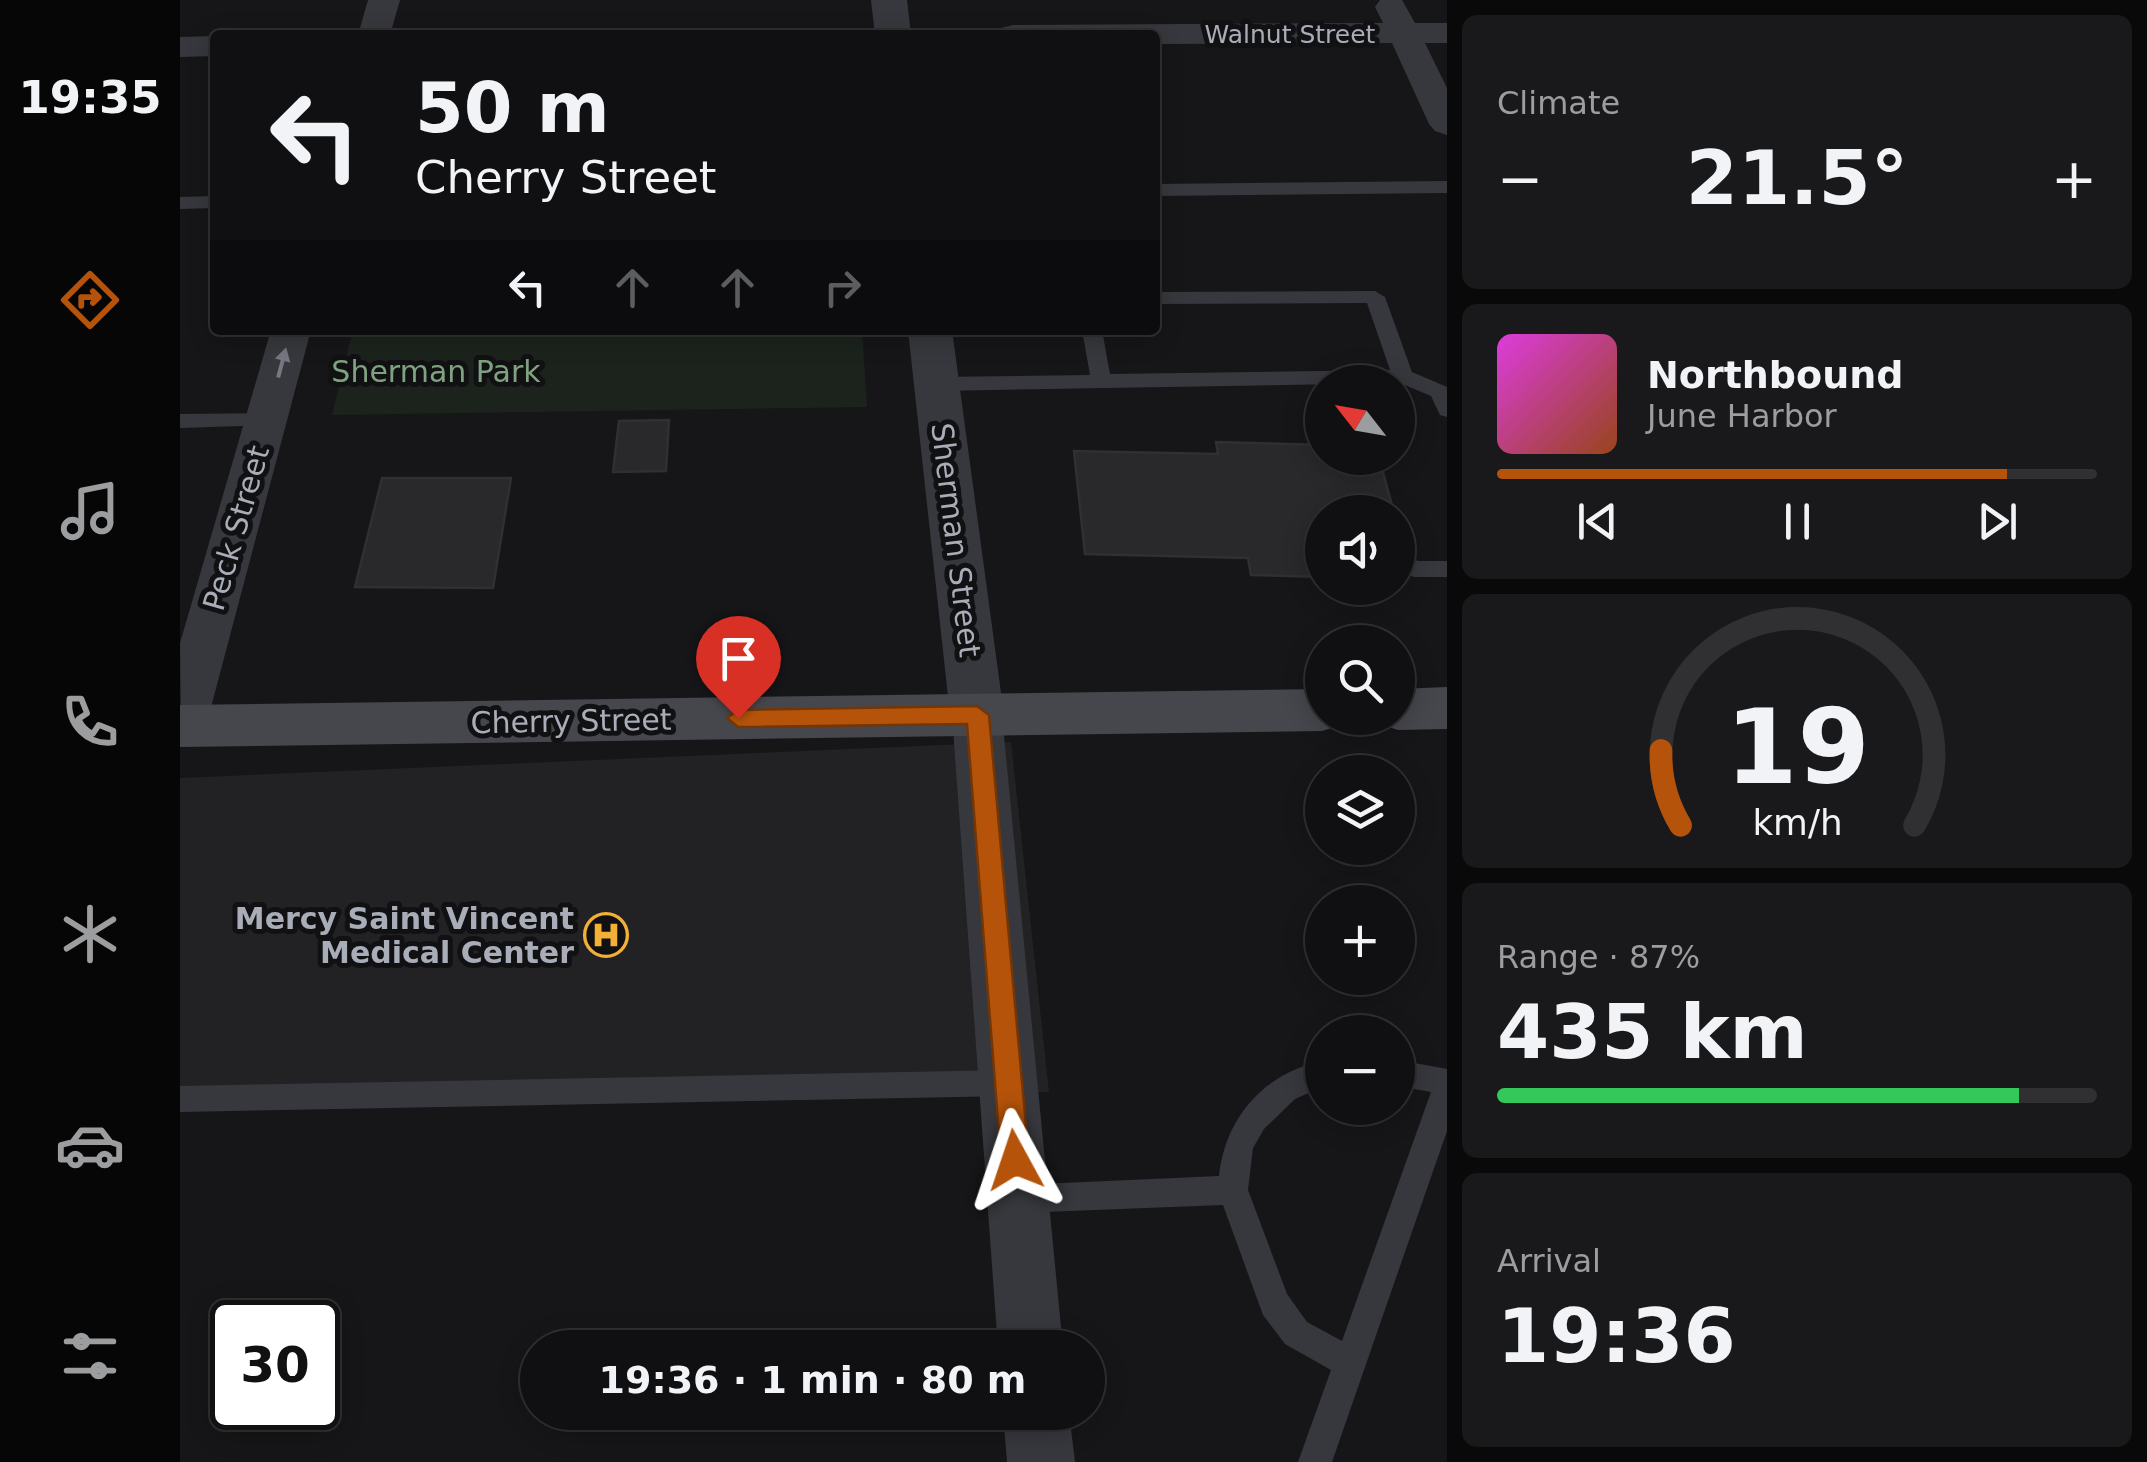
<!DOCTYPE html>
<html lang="en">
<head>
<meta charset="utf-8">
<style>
	body { margin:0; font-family:"DejaVu Sans",sans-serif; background:#19191b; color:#f1f3f6; height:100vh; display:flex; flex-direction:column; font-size:38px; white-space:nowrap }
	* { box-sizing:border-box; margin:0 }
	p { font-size:32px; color:#9c9d9f }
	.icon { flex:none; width:55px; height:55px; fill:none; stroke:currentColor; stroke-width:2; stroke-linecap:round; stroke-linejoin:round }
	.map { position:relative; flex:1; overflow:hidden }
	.drawer { display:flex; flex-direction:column; gap:15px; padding:15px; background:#09090a; width:700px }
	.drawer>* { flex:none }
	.top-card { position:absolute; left:30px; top:30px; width:950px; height:305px; border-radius:10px; box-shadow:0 5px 25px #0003,0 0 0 2px #303032; background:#101012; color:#f1f3f6; overflow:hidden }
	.needle { width:65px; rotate:301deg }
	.tools { position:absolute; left:1125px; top:365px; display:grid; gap:20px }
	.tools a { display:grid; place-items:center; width:110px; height:110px; border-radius:50%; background:#101012; box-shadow:0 5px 25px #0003,0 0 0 2px #303032; font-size:50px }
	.speed { position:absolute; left:30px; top:1300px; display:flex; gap:20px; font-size:50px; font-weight:700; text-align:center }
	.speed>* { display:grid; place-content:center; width:130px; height:130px; border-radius:50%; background:#101012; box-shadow:0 5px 25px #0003,0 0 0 2px #303032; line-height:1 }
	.speed .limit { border:5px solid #111; border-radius:15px; background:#fff; color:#111 }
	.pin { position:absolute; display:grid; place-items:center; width:85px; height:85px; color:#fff; margin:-102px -42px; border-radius:50% 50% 50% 0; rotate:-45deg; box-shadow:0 0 10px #0007 }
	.pin .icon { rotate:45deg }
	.me { position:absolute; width:110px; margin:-55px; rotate:355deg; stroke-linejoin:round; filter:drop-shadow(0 0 8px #0008) }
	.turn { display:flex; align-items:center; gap:35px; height:210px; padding:0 40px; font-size:45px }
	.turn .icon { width:130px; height:130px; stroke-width:2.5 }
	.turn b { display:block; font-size:70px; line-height:85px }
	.lanes { display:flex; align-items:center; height:95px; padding:0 40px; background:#0003; justify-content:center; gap:50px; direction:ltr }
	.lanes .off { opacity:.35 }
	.big { font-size:75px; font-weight:700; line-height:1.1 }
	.drawer .card { flex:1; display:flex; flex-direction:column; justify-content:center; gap:15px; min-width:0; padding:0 35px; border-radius:15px; background:#19191b }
	.drawer .dial { align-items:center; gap:0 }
	.dial svg { height:260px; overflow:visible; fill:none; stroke:#303032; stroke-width:7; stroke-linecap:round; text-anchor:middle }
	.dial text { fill:#f1f3f6; stroke:none }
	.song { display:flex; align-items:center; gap:30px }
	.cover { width:120px; height:120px; border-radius:15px; background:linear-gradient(135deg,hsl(300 70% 55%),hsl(20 70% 35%)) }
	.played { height:10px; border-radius:5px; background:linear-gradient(90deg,#b45309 85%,#303032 85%) }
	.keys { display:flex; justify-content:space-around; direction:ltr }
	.heat { display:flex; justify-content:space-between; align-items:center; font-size:55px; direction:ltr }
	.charge { height:15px; border-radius:8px; background:linear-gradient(90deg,#34c759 87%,#303032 0) }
	.trip { position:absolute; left:340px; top:1330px; width:585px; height:100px; border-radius:50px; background:#101012; box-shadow:0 5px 25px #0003,0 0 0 2px #303032; font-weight:700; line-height:100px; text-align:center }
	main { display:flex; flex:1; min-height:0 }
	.tabs { display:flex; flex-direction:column; width:180px; justify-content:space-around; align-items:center; background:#060607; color:#9c9d9f }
	.tabs .icon { width:70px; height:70px }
	.tabs .current { color:#b45309 }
	.tabs b { font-size:45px; color:#f1f3f6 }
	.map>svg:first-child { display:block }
</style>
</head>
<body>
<main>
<nav class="tabs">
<b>19:35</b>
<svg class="icon current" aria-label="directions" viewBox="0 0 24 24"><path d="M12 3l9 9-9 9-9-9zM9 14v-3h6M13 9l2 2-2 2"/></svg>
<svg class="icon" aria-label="music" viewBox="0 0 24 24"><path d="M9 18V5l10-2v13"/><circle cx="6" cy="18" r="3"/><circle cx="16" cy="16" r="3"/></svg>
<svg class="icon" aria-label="phone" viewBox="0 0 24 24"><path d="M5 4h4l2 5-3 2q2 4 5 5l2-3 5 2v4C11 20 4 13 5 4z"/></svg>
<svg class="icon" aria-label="climate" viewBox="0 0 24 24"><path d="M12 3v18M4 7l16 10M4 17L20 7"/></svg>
<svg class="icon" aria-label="car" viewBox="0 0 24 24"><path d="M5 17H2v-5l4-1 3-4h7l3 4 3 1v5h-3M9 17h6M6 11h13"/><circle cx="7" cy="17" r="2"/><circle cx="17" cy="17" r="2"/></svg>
<svg class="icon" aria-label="filters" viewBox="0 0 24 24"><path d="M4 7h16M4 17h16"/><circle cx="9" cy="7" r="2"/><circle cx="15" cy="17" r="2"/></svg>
</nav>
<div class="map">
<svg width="1267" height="1462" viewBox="0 0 1267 1462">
	<rect width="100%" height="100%" fill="#161618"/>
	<polygon fill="#222225" points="831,742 869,1092 0,1109 0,778"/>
	<polygon fill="#1c231d" points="173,330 682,330 687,407 152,415"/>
	<g fill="#29292c" stroke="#303034" stroke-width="2.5">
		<polygon points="489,420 486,471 433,472 439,421"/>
		<polygon points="1036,442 1142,445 1142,458 1199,458 1213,509 1204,509 1198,500 1188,496 1180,500 1176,508 1142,512 1142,577 1071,575 1068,558 905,554 894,451 1038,454"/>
		<polygon points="202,478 331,478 313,588 175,587"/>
	</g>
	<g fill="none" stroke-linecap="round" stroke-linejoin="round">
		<g fill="#37383d" fill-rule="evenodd">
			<polygon points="1267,181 1267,193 975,196 975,184"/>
			<polygon points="35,196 35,208 0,209 0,197"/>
			<polygon points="1195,291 1205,297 1232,372 1267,387 1267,417 1260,415 1251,396 1220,383 756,391 746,384 756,377 910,375 902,330 922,330 930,374 1210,370 1187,303 975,304 975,292"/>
			<polygon points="87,413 94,415 98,420 94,425 0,428 0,414"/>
			<polygon points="1189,500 1197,503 1201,512 1179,512 1181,503"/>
			<polygon points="1218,551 1238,561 1267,561 1267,577 1234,577 1218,569"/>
			<path d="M1218 1060 1267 1069V1131L1152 1462H1118L1151 1370 1105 1344 1083 1315 1043 1205 838 1213 827 1209 823 1199 827 1189 838 1185 1039 1176C1045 1118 1084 1073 1142 1061V1087L1115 1099 1084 1129 1073 1148 1068 1190 1107 1294 1127 1322 1162 1341 1251 1092 1218 1086Z"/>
			<polygon points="829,1070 839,1074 844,1083 839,1092 829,1096 0,1112 0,1086"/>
		</g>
		<g fill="#37383d" fill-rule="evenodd">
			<polygon points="188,0 220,0 210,35 178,35"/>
			<polygon points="1200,0 1222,0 1235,23 1267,23 1267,43 1245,43 1267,88 1267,135 1255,131 1249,124 1212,43 975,44 975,35 817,35 821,28 833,25 1203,23 1195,7"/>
			<polygon points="35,36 35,56 0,57 0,37"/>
			<polygon points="91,330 131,330 26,726 19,739 1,745 0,643"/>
			<polygon points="797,696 815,702 822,715 883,1348 818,1348 772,715 779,702"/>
			<polygon points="823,1412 889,1412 895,1462 827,1462"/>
		</g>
		<g fill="#37383d" fill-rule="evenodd">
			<polygon points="691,0 727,0 731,35 695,35"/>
			<polygon points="728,330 772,330 824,715 816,730 797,736 778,730 770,715"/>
		</g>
		<g fill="#45474d" fill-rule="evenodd">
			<polygon points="1267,687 1267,729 1218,730 1199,724 1195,718 1218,718 1218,689"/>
			<polygon points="1142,689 1142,718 1165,718 1161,725 1142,731 0,747 0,705"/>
		</g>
	</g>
	<defs><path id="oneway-solid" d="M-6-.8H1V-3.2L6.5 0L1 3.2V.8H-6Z" transform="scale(2.5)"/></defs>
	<use fill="#757881" href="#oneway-solid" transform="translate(102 363) rotate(-75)"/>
	<polygon fill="#b45309" stroke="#753606" stroke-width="2.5" points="797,706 809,715 849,1160 844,1169 835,1173 825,1169 821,1160 787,724 558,727 547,718 558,710"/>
	<defs>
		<g id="hospital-ring" transform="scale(2.25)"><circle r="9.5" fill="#111113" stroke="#f2b134" stroke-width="1.5"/><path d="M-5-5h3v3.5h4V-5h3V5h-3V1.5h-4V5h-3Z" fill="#f2b134"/></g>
	</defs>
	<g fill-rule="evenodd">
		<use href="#hospital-ring" x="426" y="935"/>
	</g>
	<g text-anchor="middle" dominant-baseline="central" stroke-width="10" stroke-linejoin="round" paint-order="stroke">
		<g font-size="25" fill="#a8adb8" stroke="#111113">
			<text x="1110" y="34">Walnut Street</text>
		</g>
		<g font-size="30" fill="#7fa381" stroke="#111113">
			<text x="256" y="371">Sherman Park</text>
		</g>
		<g font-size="30" fill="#a8adb8" stroke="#111113">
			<text transform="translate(56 528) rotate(-74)">Peck Street</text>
			<text transform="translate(776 540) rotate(83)">Sherman Street</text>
			<text transform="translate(391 721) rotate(-1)">Cherry Street</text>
		</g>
		<g font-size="30" font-weight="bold" fill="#a8adb8" stroke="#111113" text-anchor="end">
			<text x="394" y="918">Mercy Saint Vincent<tspan x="394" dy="34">Medical Center</tspan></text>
		</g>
	</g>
</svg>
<div class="tools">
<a><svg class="needle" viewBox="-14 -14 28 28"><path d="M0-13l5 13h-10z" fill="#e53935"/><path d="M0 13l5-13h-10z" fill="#9c9d9f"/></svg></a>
<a><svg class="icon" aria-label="sound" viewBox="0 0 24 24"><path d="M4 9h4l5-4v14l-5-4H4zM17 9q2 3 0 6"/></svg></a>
<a><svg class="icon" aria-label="search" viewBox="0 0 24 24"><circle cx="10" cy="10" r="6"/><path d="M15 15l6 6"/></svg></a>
<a><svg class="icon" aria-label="layers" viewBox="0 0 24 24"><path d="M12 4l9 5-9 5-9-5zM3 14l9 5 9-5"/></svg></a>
<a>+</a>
<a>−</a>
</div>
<div class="speed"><div class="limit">30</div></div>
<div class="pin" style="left:558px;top:718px;background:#d93025"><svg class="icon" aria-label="arrive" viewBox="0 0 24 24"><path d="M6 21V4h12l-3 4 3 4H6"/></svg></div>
<svg class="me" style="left:835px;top:1160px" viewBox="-20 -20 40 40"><path d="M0-17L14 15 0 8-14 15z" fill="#b45309" stroke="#fff" stroke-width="4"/></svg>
<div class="trip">19:36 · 1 min · 80 m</div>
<div class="top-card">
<div class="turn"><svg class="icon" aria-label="left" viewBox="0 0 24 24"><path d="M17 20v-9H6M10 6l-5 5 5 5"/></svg><div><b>50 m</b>Cherry Street</div></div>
<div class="lanes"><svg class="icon" aria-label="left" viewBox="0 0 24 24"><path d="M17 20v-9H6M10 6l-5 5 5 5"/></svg><svg class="icon off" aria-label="ahead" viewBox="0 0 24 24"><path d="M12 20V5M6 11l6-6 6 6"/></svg><svg class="icon off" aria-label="ahead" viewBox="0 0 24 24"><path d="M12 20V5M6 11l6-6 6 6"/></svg><svg class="icon off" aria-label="right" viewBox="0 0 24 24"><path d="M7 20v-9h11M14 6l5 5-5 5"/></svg></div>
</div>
</div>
<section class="drawer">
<div class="card"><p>Climate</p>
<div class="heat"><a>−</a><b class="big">21.5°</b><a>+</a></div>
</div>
<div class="card">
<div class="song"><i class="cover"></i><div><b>Northbound</b><p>June Harbor</p></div></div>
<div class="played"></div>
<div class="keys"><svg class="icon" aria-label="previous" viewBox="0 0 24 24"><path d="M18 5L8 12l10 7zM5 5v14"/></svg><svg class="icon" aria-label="pause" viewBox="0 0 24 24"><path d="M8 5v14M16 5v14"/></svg><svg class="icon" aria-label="next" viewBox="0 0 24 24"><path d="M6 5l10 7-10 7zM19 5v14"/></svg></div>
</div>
<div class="card dial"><svg viewBox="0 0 100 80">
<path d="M14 69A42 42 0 1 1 86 69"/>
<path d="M14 69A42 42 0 0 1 8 46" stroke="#b45309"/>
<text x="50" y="56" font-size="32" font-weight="700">19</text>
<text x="50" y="72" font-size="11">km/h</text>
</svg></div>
<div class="card"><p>Range · 87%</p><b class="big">435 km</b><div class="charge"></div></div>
<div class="card"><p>Arrival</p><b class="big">19:36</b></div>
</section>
</main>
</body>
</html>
